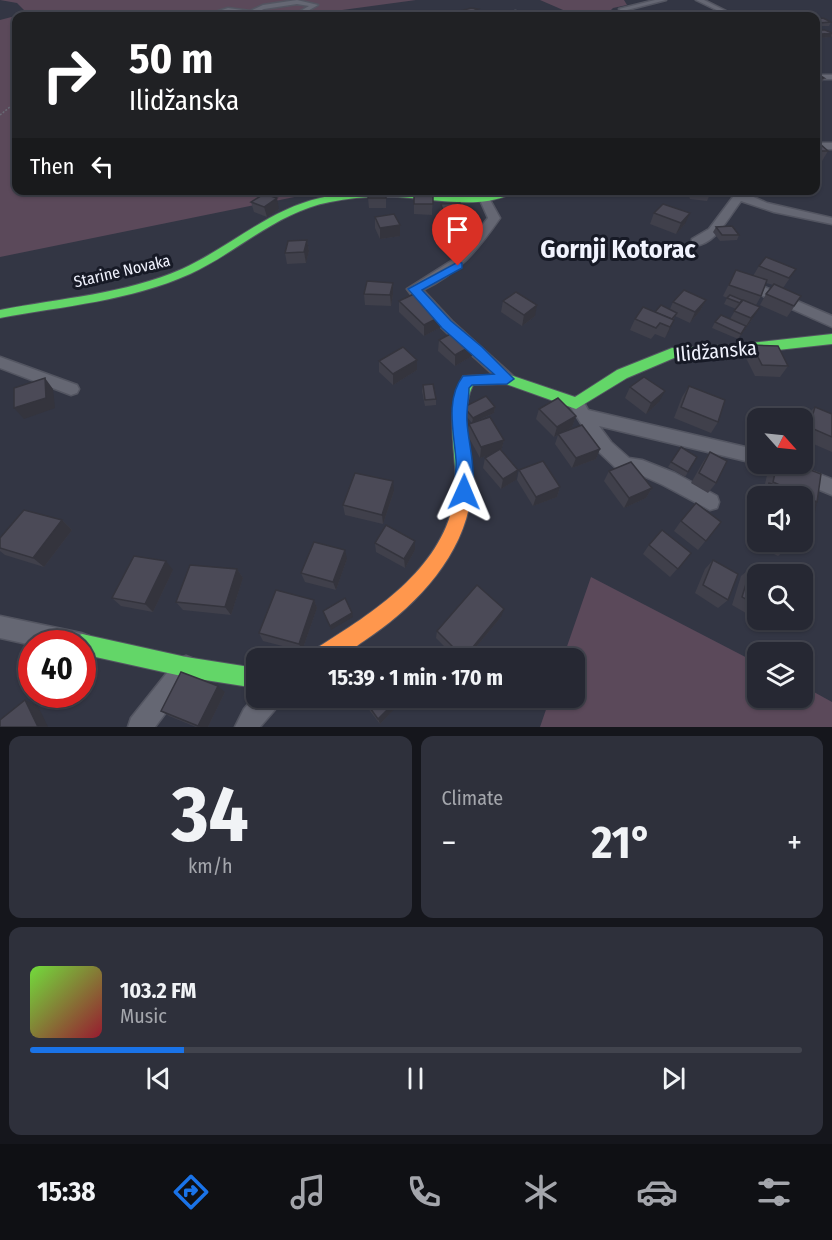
<!DOCTYPE html>
<html lang="en">
<head>
<meta charset="utf-8">
<style>
	body { margin:0; font-family:"Fira Sans Condensed",sans-serif; background:#2e303b; color:#f1f3f6; height:100vh; display:flex; flex-direction:column; font-size:22px; white-space:nowrap }
	* { box-sizing:border-box; margin:0 }
	p { font-size:20px; color:#a4a6ac }
	.icon { flex:none; width:33px; height:33px; fill:none; stroke:currentColor; stroke-width:2; stroke-linecap:round; stroke-linejoin:round }
	.map { position:relative; height:727px; overflow:hidden }
	.side { display:flex; flex-direction:column; gap:9px; padding:9px; background:#15161c; flex:1 }
	.side>* { flex:none }
	.top-card { position:absolute; left:12px; top:12px; width:808px; height:183px; border-radius:12px; box-shadow:0 2px 4px #0004,0 0 0 2px #42444e; background:#202124; color:#fff; overflow:hidden }
	.needle { width:39px; rotate:117deg }
	.controls { position:absolute; left:747px; top:408px; display:grid; gap:12px }
	.controls a { display:grid; place-items:center; width:66px; height:66px; border-radius:12px; background:#262833; box-shadow:0 2px 4px #0004,0 0 0 2px #42444e; font-size:30px }
	.speed { position:absolute; left:18px; top:630px; display:flex; gap:12px; font-size:30px; font-weight:700; text-align:center }
	.speed>* { display:grid; place-content:center; width:78px; height:78px; border-radius:50%; background:#262833; box-shadow:0 2px 4px #0004,0 0 0 2px #42444e; line-height:1 }
	.speed .limit { border:9px solid #d22; background:#fff; color:#111 }
	.pin { position:absolute; display:grid; place-items:center; width:51px; height:51px; color:#fff; margin:-62px -26px; border-radius:50% 50% 50% 0; rotate:-45deg; box-shadow:0 0 6px #0007 }
	.pin .icon { rotate:45deg }
	.me { position:absolute; width:66px; margin:-33px; rotate:1deg; stroke-linejoin:round; filter:drop-shadow(0 0 4px #0008) }
	.turn { display:flex; align-items:center; gap:21px; height:126px; padding:0 18px; font-size:27px }
	.turn .icon { width:78px; height:78px; stroke-width:2.5 }
	.turn b { display:block; font-size:42px; line-height:51px }
	.then { display:flex; align-items:center; height:57px; padding:0 18px; background:#0003; gap:12px; font-size:22px }
	.big { font-size:45px; font-weight:700; line-height:1.1 }
	.side .tile { flex:1; display:flex; flex-direction:column; justify-content:center; gap:9px; min-width:0; padding:0 21px; border-radius:12px; background:#2e303b }
	.side .dial { align-items:center; gap:0 }
	.dial b { font-size:78px; line-height:1 }
	.song { display:flex; align-items:center; gap:18px }
	.cover { width:72px; height:72px; border-radius:9px; background:linear-gradient(135deg,hsl(100 70% 55%),hsl(350 70% 35%)) }
	.played { height:6px; border-radius:3px; background:linear-gradient(90deg,#1a73e8 20%,#42444e 20%) }
	.keys { display:flex; justify-content:space-around; direction:ltr }
	.heat { display:flex; justify-content:space-between; align-items:center; font-size:33px; direction:ltr }
	.side .tiles { flex:1; display:grid; gap:9px; grid-template-columns:1fr 1fr }
	.tile:last-child { grid-column:span 2 }
	.trip { position:absolute; left:246px; top:648px; width:339px; height:60px; border-radius:12px; background:#262833; box-shadow:0 2px 4px #0004,0 0 0 2px #42444e; font-weight:700; line-height:60px; text-align:center }
	.tab-bar { display:flex; height:96px; justify-content:space-around; align-items:center; background:#0f1014; color:#a4a6ac }
	.tab-bar .icon { width:42px; height:42px }
	.tab-bar .on { color:#1a73e8 }
	.tab-bar b { font-size:27px; color:#f1f3f6 }
	.map>svg:first-child { display:block }
</style>
</head>
<body>
<div class="map">
<svg width="832" height="727" viewBox="0 0 832 727">
	<rect width="100%" height="100%" fill="#333644"/>
	<g fill="#5b495a">
		<polygon points="0,0 416,0 298,16 16,16 16,190 324,191 0,257 0,20 27,13 17,3"/>
		<polygon points="540,0 624,0 627,5 613,8 609,12 570,13"/>
		<polygon points="591,577 757,663 758,698 802,698 803,686 832,702 832,727 540,727 550,698 574,698 574,658 563,658"/>
	</g>
	<g fill="none" stroke-linecap="round" stroke-linejoin="round">
		<g stroke="#535561" stroke-width="3">
			<g id="street">
				<polygon points="297,0 318,5 299,16 292,16 309,6 297,4 264,9 251,15 228,12 210,16 206,15 228,8 250,11 263,5"/>
				<polygon points="655,0 666,0 627,10 636,16 630,16 619,9"/>
				<polygon points="696,0 704,0 736,16 729,16"/>
				<polygon points="515,11 530,15 531,16 513,14"/>
				<rect x="816" y="75" width="16" height="4"/>
				<rect x="816" y="143" width="16" height="6"/>
				<path d="M725 190H738L767 203 832 218V224L774 212 741 201C730 215 713 249 692 245V239L709 229 733 197Z"/>
				<path d="M485 197 490 200 500 218C478 250 458 273 423 290L452 321 512 375 515 379 512 383H502C471 352 433 325 407 289L456 258 488 218 480 200Z"/>
				<polygon points="748,280 832,316 832,327 743,287 742,284"/>
				<polygon points="0,357 77,385 79,389 77,393 71,395 0,368"/>
				<polygon points="576,397 582,399 588,410 758,450 758,464 760,464 758,464 599,426 611,442 629,458 642,460 675,473 717,496 719,502 717,508 710,510 663,485 641,475 618,470 599,452 568,403 570,399"/>
				<polygon points="766,464 793,464 832,479 832,495 769,469"/>
				<polygon points="0,616 81,633 89,636 92,644 89,652 82,654 82,644 32,645 0,638"/>
				<polygon points="186,656 194,659 197,667 194,675 155,727 128,727 131,718 178,659"/>
				<polygon points="256,695 256,698 282,698 278,706 260,727 235,727 244,709"/>
			</g>
		</g>
		<g stroke="#535561" stroke-width="2">
			<g id="fast">
				<path d="M502 190H518C486 211 434 199 398 197 375 196 352 197 330 202 277 212 238 252 190 274 130 301 64 306 0 318V310C61 298 125 294 182 269 230 247 268 210 320 198 345 192 372 190 398 191 433 193 468 201 502 190Z"/>
				<path d="M832 334V344L733 355 674 358 627 378 576 409 506 384 473 385C459 414 470 452 472 483L470 488 464 490 458 488 456 483C455 447 445 410 463 376L507 374 575 397 617 370 672 348 733 345Z"/>
				<polygon points="82,634 186,657 256,668 256,688 186,677 82,654 82,644 72,644 75,637"/>
			</g>
		</g>
		<g stroke="#535561" stroke-width="2">
			<path id="slow" d="M464 476 470 478 472 483C470 551 417 606 364 641 356 646 346 656 337 658 329 661 317 658 309 658L312 651C374 612 452 565 456 483L458 478Z"/>
		</g>
		<polyline stroke="#686a74" stroke-width="1.5" stroke-dasharray="2 1.5" stroke-linecap="butt" points="0,115 16,102"/>
		<use href="#street" fill="#656773" fill-rule="evenodd"/>
		<use href="#fast" fill="#63d668" fill-rule="evenodd"/>
		<use href="#slow" fill="#ff974d" fill-rule="evenodd"/>
	</g>
	<g fill="#40404b">
		<polygon points="478,9 478,13 471,16 464,14 464,10"/>
		<polygon points="816,19 831,22 829,26 816,26"/>
		<polygon points="816,30 832,33 832,36 831,37 820,38 816,36"/>
		<polygon points="816,73 824,78 820,87 816,87"/>
		<polygon points="816,144 828,151 822,161 816,161"/>
		<polygon points="386,190 386,208 369,208 368,198"/>
		<polygon points="447,190 469,190 469,191 452,196"/>
		<polygon points="687,190 712,190 707,201 690,199"/>
		<polygon points="740,190 762,190 760,195 742,194"/>
		<polygon points="414,192 433,192 432,215 414,214"/>
		<polygon points="251,202 279,209 267,217 254,212"/>
		<polygon points="441,204 464,213 463,224 459,224 459,243 439,243 439,221 442,221 440,215"/>
		<polygon points="654,213 685,224 676,234 650,224"/>
		<polygon points="375,217 400,225 400,236 380,239 375,228"/>
		<polygon points="716,227 739,235 737,240 720,241 713,232"/>
		<polygon points="307,240 309,251 306,263 287,264 285,253"/>
		<polygon points="759,266 796,269 783,288 794,307 787,317 760,305 766,294 773,285 766,283 761,296 756,305 753,318 738,339 712,328 715,322 730,319 736,309 724,304 727,298 723,296 736,270 753,276"/>
		<polygon points="393,283 393,294 391,306 365,305 364,294"/>
		<polygon points="706,300 700,311 690,323 675,316 669,331 665,338 655,334 651,339 630,330 635,319 655,312 670,309 673,302"/>
		<polygon points="399,301 442,316 441,327 424,336 399,312"/>
		<polygon points="503,301 535,316 522,326 501,312"/>
		<polygon points="439,340 472,356 455,366 438,351"/>
		<polygon points="752,345 788,366 780,377 755,376 745,356"/>
		<polygon points="417,360 417,370 393,385 379,372 379,361"/>
		<polygon points="423,385 436,399 436,405 425,406 422,391"/>
		<polygon points="689,386 718,422 711,433 674,418 682,397"/>
		<polygon points="630,387 659,402 646,414 625,398"/>
		<polygon points="464,407 495,407 494,413 475,422 504,440 501,451 516,480 501,489 483,468 485,458 493,453 480,458 467,434 469,424 472,423 463,412"/>
		<polygon points="815,407 832,414 832,452 802,439 802,428 805,417"/>
		<polygon points="539,409 576,416 572,427 564,431 600,449 596,459 572,468 555,444 558,435 554,437 536,419"/>
		<polygon points="681,447 697,457 685,477 668,467"/>
		<polygon points="710,452 716,483 708,493 691,483 703,462"/>
		<polygon points="772,464 795,464 817,502 815,503 812,525 802,534 802,496 759,496 760,493 764,488 769,467"/>
		<polygon points="519,470 560,487 557,497 533,506 517,480"/>
		<polygon points="609,471 652,488 646,498 624,508 604,481"/>
		<polygon points="394,491 383,524 345,515 343,505"/>
		<polygon points="758,503 758,542 790,542 789,547 778,556 748,542 755,515 756,514 755,513"/>
		<polygon points="62,520 72,530 44,567 5,555 0,551 0,538"/>
		<polygon points="681,521 721,522 698,550 674,531"/>
		<polygon points="375,543 415,550 405,568 376,552"/>
		<polygon points="649,545 691,553 670,577 643,554"/>
		<polygon points="347,559 336,590 305,582 301,573"/>
		<polygon points="713,560 728,600 718,608 695,593 705,569"/>
		<polygon points="751,568 758,574 758,620 783,620 772,628 732,605 741,576"/>
		<polygon points="237,569 243,578 231,615 183,610 176,602"/>
		<polygon points="173,570 153,612 121,606 112,598"/>
		<polygon points="314,600 317,608 302,651 263,641 259,633"/>
		<polygon points="501,617 467,658 456,658 436,638 437,631"/>
		<polygon points="225,692 208,727 196,727 169,716 161,711"/>
		<polygon points="360,698 399,698 400,703 380,724"/>
	</g>
	<g fill="#34343d">
		<polygon points="478,9 478,13 471,16 471,12"/>
		<polygon points="832,33 831,37 820,38 822,34"/>
		<polygon points="453,190 469,190 469,191 452,196"/>
		<polygon points="277,198 279,209 267,217 264,207"/>
		<polygon points="690,213 685,224 676,234 681,223"/>
		<polygon points="400,225 400,236 380,239 380,228"/>
		<polygon points="307,240 309,251 306,263 304,252"/>
		<polygon points="393,283 393,294 391,306 390,295"/>
		<polygon points="706,300 700,311 690,323 695,312"/>
		<polygon points="537,305 535,316 522,326 524,315"/>
		<polygon points="760,307 753,318 738,339 751,318"/>
		<polygon points="442,316 441,327 424,336 424,325"/>
		<polygon points="674,320 669,331 665,338 670,327"/>
		<polygon points="473,345 472,356 455,366 455,355"/>
		<polygon points="417,360 417,370 393,385 393,374"/>
		<polygon points="45,378 53,389 55,408 24,419 14,408"/>
		<polygon points="665,391 659,402 646,414 651,403"/>
		<polygon points="495,407 494,413 472,423 473,418"/>
		<polygon points="576,416 572,427 554,437 557,427"/>
		<polygon points="504,440 501,451 480,458 481,447"/>
		<polygon points="600,449 596,459 572,468 576,458"/>
		<polygon points="518,470 516,480 501,489 503,479"/>
		<polygon points="393,481 394,491 383,524 382,515"/>
		<polygon points="560,487 557,497 533,506 536,497"/>
		<polygon points="652,488 646,498 624,508 629,498"/>
		<polygon points="62,520 72,530 44,567 33,558"/>
		<polygon points="415,541 415,550 405,568 404,559"/>
		<polygon points="345,550 347,559 336,590 333,582"/>
		<polygon points="166,561 173,570 153,612 145,604"/>
		<polygon points="237,569 243,578 231,615 225,607"/>
		<polygon points="314,600 317,608 302,651 299,644"/>
		<polygon points="504,609 501,617 467,658 464,658"/>
		<polygon points="352,613 353,617 331,630 330,626"/>
		<polygon points="218,686 225,692 208,727 200,727 198,726"/>
		<polygon points="399,698 400,703 380,724 378,719"/>
		<polygon points="25,700 38,706 48,727 38,727"/>
	</g>
	<g fill="#4b4a57" stroke="#34343d" stroke-width="1.5">
		<polygon points="471,8 478,9 471,12 464,10"/>
		<polygon points="823,18 831,22 819,23 816,21 816,19"/>
		<polygon points="816,30 825,30 832,33 822,34 816,32"/>
		<polygon points="816,73 824,78 816,78"/>
		<polygon points="816,144 820,144 828,151 816,151"/>
		<polygon points="369,190 386,190 386,198 368,198"/>
		<rect x="414" y="192" width="19" height="12"/>
		<polygon points="264,194 277,198 264,207 251,202"/>
		<polygon points="460,203 464,213 444,215 441,204"/>
		<polygon points="663,204 690,213 681,223 654,213"/>
		<polygon points="394,214 400,225 380,228 375,217"/>
		<polygon points="439,221 459,221 460,232 439,232"/>
		<polygon points="732,226 739,235 722,235 716,227"/>
		<polygon points="307,240 304,252 285,253 288,241"/>
		<polygon points="766,257 796,269 789,278 759,266"/>
		<polygon points="736,270 767,280 761,296 729,285"/>
		<polygon points="367,281 393,283 390,295 364,294"/>
		<polygon points="774,284 801,296 794,306 766,294"/>
		<polygon points="684,290 706,300 695,312 673,302"/>
		<polygon points="516,292 537,305 524,315 503,301"/>
		<polygon points="416,293 442,316 424,325 399,301"/>
		<polygon points="730,295 742,300 740,303 727,298"/>
		<polygon points="743,300 760,307 751,318 734,311"/>
		<polygon points="661,305 677,313 672,319 655,312"/>
		<polygon points="643,307 674,320 670,327 660,323 656,328 635,319"/>
		<polygon points="721,315 746,326 741,334 715,322"/>
		<polygon points="456,331 473,345 455,355 439,340"/>
		<polygon points="752,345 778,346 788,366 762,365"/>
		<polygon points="403,347 417,360 393,374 379,361"/>
		<polygon points="644,377 665,391 651,403 630,387"/>
		<polygon points="45,378 46,398 14,408 14,388"/>
		<polygon points="433,384 436,399 425,400 423,385"/>
		<polygon points="689,386 725,400 718,422 681,407"/>
		<polygon points="486,396 495,407 473,418 464,407"/>
		<polygon points="558,398 576,416 557,427 539,409"/>
		<polygon points="815,407 832,414 832,437 809,427"/>
		<polygon points="490,417 504,440 481,447 469,424"/>
		<polygon points="582,425 600,449 576,458 558,434"/>
		<polygon points="681,447 697,457 688,472 671,462"/>
		<polygon points="500,449 518,470 503,479 485,458"/>
		<polygon points="710,452 727,461 716,483 699,473"/>
		<polygon points="543,461 560,487 536,497 519,470"/>
		<polygon points="631,462 652,488 629,498 609,471"/>
		<polygon points="777,464 795,464 821,474 817,502 773,482"/>
		<polygon points="355,473 393,481 382,515 343,505"/>
		<polygon points="769,483 801,496 766,496"/>
		<polygon points="802,497 816,503 812,525 802,521"/>
		<polygon points="696,503 721,522 706,541 681,521"/>
		<polygon points="24,510 62,520 33,558 0,548 0,538"/>
		<polygon points="386,525 415,541 404,559 375,543"/>
		<polygon points="662,530 691,553 678,569 649,545"/>
		<polygon points="314,542 345,550 333,582 301,573"/>
		<polygon points="777,542 790,542 789,547"/>
		<polygon points="134,556 166,561 145,604 112,598"/>
		<polygon points="713,560 738,574 728,600 703,585"/>
		<polygon points="190,565 237,569 225,607 176,602"/>
		<polygon points="751,568 763,574 758,574 758,606 742,597"/>
		<polygon points="477,585 504,609 464,658 437,631"/>
		<polygon points="276,590 314,600 299,644 259,633"/>
		<polygon points="345,598 352,613 330,626 323,611"/>
		<polygon points="181,672 218,686 198,726 161,711"/>
		<polygon points="363,698 399,698 378,719"/>
		<polygon points="25,700 38,727 0,727 0,720"/>
	</g>
	<path fill="#1a73e8" stroke="#114b97" stroke-width="1.5" d="M458 262 462 263V268L422 290 451 321 482 347 514 379 507 384 472 385 469 388C469 399 466 411 467 422 468 443 479 478 469 497L464 500 458 497C452 486 457 472 456 460 454 433 445 399 463 376L494 374 442 328 408 289Z"/>
	<g text-anchor="middle" dominant-baseline="central" stroke-width="6" stroke-linejoin="round" paint-order="stroke">
		<g font-size="16" fill="#f1f3fe" stroke="#171a26">
			<text transform="translate(122 271) rotate(-13)">Starine Novaka</text>
		</g>
		<g font-size="20" fill="#f1f3fe" stroke="#171a26">
			<text transform="translate(716 351) rotate(-5)">Ilidžanska</text>
		</g>
		<g font-size="26" font-weight="bold" fill="#f1f3fe" stroke="#171a26">
			<text x="618" y="249">Gornji Kotorac</text>
		</g>
	</g>
</svg>
<div class="controls">
<a><svg class="needle" viewBox="-14 -14 28 28"><path d="M0-13l5 13h-10z" fill="#e53935"/><path d="M0 13l5-13h-10z" fill="#a4a6ac"/></svg></a>
<a><svg class="icon" aria-label="sound" viewBox="0 0 24 24"><path d="M4 9h4l5-4v14l-5-4H4zM17 9q2 3 0 6"/></svg></a>
<a><svg class="icon" aria-label="search" viewBox="0 0 24 24"><circle cx="10" cy="10" r="6"/><path d="M15 15l6 6"/></svg></a>
<a><svg class="icon" aria-label="layers" viewBox="0 0 24 24"><path d="M12 4l9 5-9 5-9-5zM3 14l9 5 9-5"/></svg></a>
</div>
<div class="speed"><div class="limit">40</div></div>
<div class="pin" style="left:458px;top:266px;background:#d93025"><svg class="icon" aria-label="arrive" viewBox="0 0 24 24"><path d="M6 21V4h12l-3 4 3 4H6"/></svg></div>
<svg class="me" style="left:464px;top:492px" viewBox="-20 -20 40 40"><path d="M0-17L14 15 0 8-14 15z" fill="#1a73e8" stroke="#fff" stroke-width="4"/></svg>
<div class="trip">15:39 · 1 min · 170 m</div>
<div class="top-card">
<div class="turn"><svg class="icon" aria-label="right" viewBox="0 0 24 24"><path d="M7 20v-9h11M14 6l5 5-5 5"/></svg><div><b>50 m</b>Ilidžanska</div></div>
<div class="then">Then<svg class="icon" aria-label="left" viewBox="0 0 24 24"><path d="M17 20v-9H6M10 6l-5 5 5 5"/></svg></div>
</div>
</div>
<section class="side">
<div class="tiles">
<div class="tile dial"><b>34</b><p>km/h</p></div>
<div class="tile"><p>Climate</p>
<div class="heat"><a>−</a><b class="big">21°</b><a>+</a></div>
</div>
<div class="tile">
<div class="song"><i class="cover"></i><div><b>103.2 FM</b><p>Music</p></div></div>
<div class="played"></div>
<div class="keys"><svg class="icon" aria-label="previous" viewBox="0 0 24 24"><path d="M18 5L8 12l10 7zM5 5v14"/></svg><svg class="icon" aria-label="pause" viewBox="0 0 24 24"><path d="M8 5v14M16 5v14"/></svg><svg class="icon" aria-label="next" viewBox="0 0 24 24"><path d="M6 5l10 7-10 7zM19 5v14"/></svg></div>
</div>
</div>
</section>
<nav class="tab-bar">
<b>15:38</b>
<svg class="icon on" aria-label="directions" viewBox="0 0 24 24"><path d="M12 3l9 9-9 9-9-9zM9 14v-3h6M13 9l2 2-2 2"/></svg>
<svg class="icon" aria-label="music" viewBox="0 0 24 24"><path d="M9 18V5l10-2v13"/><circle cx="6" cy="18" r="3"/><circle cx="16" cy="16" r="3"/></svg>
<svg class="icon" aria-label="phone" viewBox="0 0 24 24"><path d="M5 4h4l2 5-3 2q2 4 5 5l2-3 5 2v4C11 20 4 13 5 4z"/></svg>
<svg class="icon" aria-label="climate" viewBox="0 0 24 24"><path d="M12 3v18M4 7l16 10M4 17L20 7"/></svg>
<svg class="icon" aria-label="car" viewBox="0 0 24 24"><path d="M5 17H2v-5l4-1 3-4h7l3 4 3 1v5h-3M9 17h6M6 11h13"/><circle cx="7" cy="17" r="2"/><circle cx="17" cy="17" r="2"/></svg>
<svg class="icon" aria-label="filters" viewBox="0 0 24 24"><path d="M4 7h16M4 17h16"/><circle cx="9" cy="7" r="2"/><circle cx="15" cy="17" r="2"/></svg>
</nav>
</body>
</html>
